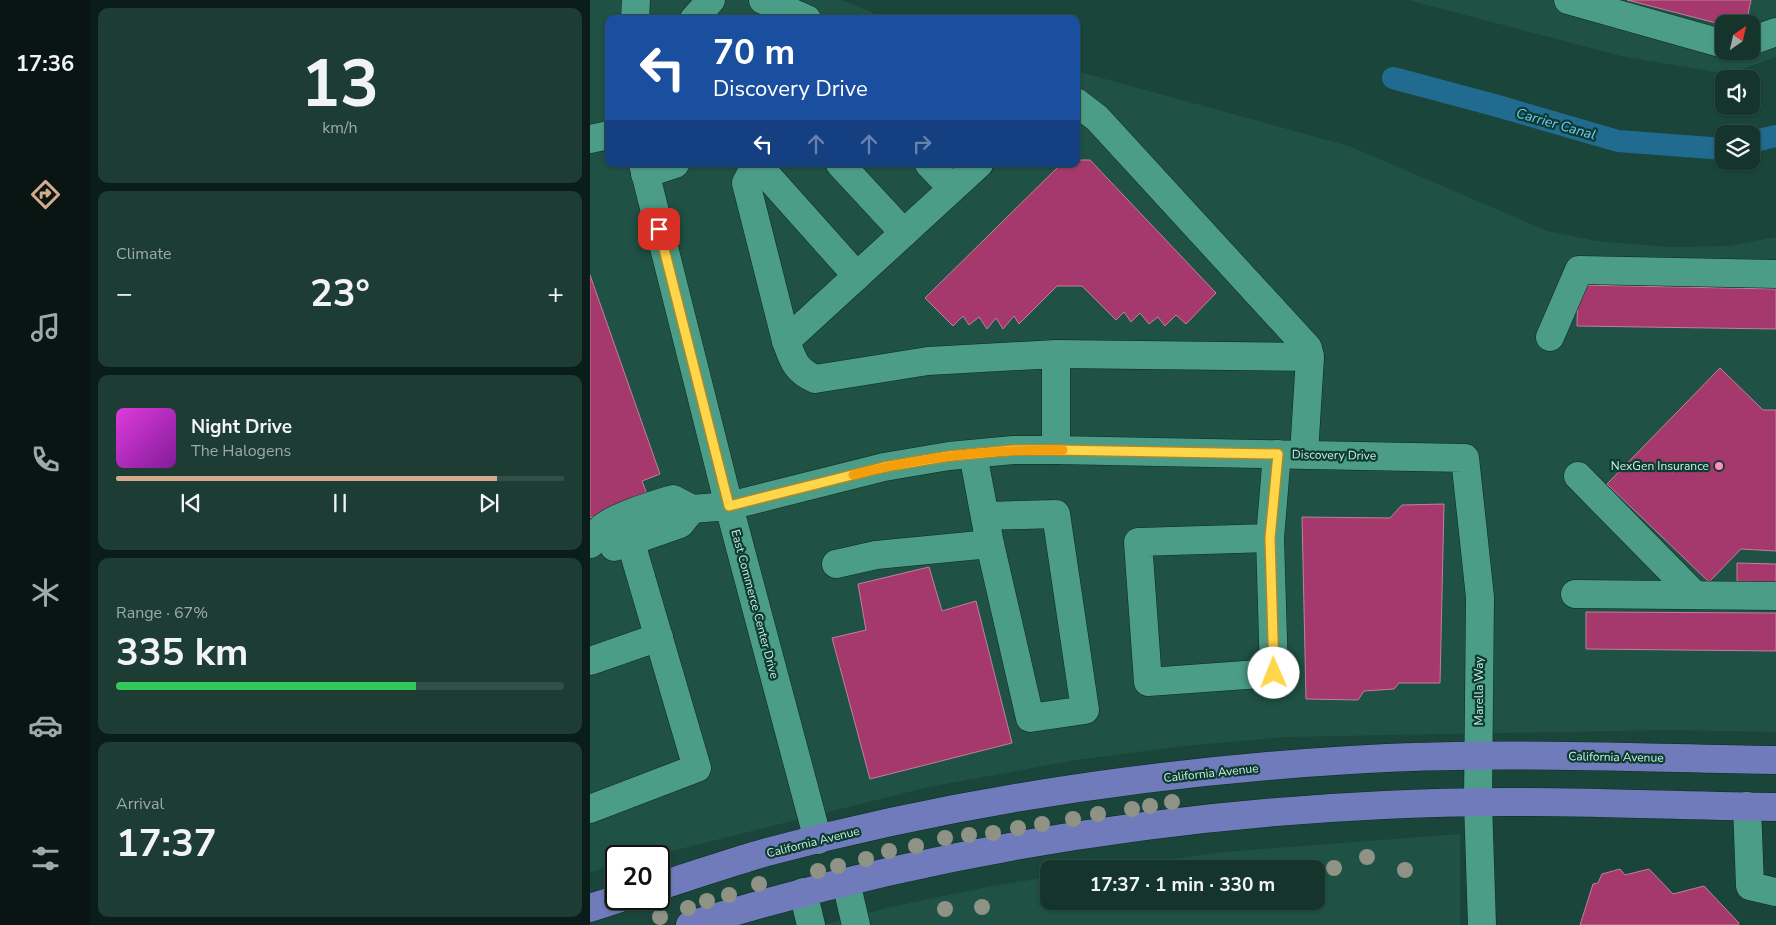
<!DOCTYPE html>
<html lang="en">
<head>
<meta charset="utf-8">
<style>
	body { margin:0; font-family:"Nunito Sans",sans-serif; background:#1d3c34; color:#f1f3f6; height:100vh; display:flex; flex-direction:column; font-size:19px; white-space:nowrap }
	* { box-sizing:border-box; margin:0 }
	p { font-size:16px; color:#9daaa9 }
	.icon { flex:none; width:28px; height:28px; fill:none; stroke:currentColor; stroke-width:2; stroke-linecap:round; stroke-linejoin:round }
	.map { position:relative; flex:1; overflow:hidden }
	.drawer { display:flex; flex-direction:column; gap:8px; padding:8px; background:#0b1d18; width:500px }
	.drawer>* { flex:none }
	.banner { position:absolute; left:15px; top:15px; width:475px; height:152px; border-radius:10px; box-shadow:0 1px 4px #0004,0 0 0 1px #334f48; background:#1a4fa0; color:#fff; overflow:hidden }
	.needle { width:32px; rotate:34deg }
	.buttons { position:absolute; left:1125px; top:15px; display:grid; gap:10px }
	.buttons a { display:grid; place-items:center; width:45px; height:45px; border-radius:10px; background:#14342c; box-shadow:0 1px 4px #0004,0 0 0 1px #334f48; font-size:25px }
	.speed { position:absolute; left:15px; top:845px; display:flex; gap:10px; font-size:25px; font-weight:700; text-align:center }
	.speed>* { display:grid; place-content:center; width:65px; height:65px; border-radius:50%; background:#14342c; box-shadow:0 1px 4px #0004,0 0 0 1px #334f48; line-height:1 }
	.speed .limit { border:2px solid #111; border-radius:8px; background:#fff; color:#111 }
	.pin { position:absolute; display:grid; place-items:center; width:42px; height:42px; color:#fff; margin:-21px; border-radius:10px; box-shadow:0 2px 8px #0006 }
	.me { position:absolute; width:55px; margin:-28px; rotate:359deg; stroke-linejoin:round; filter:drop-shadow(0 0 4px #0008) }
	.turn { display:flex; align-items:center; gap:18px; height:105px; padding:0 25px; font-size:22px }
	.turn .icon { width:65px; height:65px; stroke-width:2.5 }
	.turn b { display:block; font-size:35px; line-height:42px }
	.lanes { display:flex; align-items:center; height:48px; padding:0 25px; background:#0003; justify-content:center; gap:25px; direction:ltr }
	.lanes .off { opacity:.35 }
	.big { font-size:38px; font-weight:700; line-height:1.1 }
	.drawer .widget { flex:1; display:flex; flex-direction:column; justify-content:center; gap:8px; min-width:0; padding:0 18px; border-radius:10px; background:#1d3c34 }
	.drawer .dial { align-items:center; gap:0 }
	.dial b { font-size:65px; line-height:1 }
	.song { display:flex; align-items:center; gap:15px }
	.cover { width:60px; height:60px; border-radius:8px; background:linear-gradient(135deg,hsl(300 70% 55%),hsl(290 70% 35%)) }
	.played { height:5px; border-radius:2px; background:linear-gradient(90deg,#d6ab8b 85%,#334f48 85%) }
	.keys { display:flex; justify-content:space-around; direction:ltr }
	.heat { display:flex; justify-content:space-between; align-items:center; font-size:28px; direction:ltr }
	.charge { height:8px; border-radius:4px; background:linear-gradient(90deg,#34c759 67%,#334f48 0) }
	.trip { position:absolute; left:450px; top:860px; width:285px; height:50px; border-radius:10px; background:#14342c; box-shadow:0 1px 4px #0004,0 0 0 1px #334f48; font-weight:700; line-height:50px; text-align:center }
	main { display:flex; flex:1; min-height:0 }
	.dock { display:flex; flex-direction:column; width:90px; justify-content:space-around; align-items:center; background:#081512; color:#9daaa9 }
	.dock .icon { width:35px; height:35px }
	.dock .active { color:#d6ab8b }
	.dock b { font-size:22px; color:#f1f3f6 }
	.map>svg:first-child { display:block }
</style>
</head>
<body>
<main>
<nav class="dock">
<b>17:36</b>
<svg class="icon active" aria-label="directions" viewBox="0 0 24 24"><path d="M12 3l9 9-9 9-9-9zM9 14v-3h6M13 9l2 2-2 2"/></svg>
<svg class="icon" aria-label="music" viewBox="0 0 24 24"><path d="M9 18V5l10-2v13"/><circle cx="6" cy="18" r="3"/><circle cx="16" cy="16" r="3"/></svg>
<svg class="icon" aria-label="phone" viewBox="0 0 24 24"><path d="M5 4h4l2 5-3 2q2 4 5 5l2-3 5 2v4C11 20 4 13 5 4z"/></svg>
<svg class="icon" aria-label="climate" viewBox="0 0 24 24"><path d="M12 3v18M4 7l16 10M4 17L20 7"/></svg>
<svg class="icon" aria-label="car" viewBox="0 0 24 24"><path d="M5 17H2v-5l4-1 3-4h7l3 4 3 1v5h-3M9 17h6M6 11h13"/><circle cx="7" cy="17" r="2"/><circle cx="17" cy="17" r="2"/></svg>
<svg class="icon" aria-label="filters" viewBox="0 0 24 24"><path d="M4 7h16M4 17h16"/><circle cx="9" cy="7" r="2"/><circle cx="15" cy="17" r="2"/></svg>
</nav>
<section class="drawer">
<div class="widget dial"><b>13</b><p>km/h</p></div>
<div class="widget"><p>Climate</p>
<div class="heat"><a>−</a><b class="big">23°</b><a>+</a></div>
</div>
<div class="widget">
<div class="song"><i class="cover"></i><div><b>Night Drive</b><p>The Halogens</p></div></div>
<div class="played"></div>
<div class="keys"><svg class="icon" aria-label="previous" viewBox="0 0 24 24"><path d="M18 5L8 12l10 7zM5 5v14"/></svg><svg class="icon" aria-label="pause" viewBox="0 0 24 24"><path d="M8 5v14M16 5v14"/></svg><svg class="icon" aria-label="next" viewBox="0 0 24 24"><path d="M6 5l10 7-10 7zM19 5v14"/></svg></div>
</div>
<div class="widget"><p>Range · 67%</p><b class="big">335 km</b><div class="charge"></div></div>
<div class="widget"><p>Arrival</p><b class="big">17:37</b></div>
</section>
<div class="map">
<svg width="1186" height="925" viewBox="0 0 1186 925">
	<rect width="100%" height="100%" fill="#1a453a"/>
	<g fill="#1f5144" fill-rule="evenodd">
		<polygon points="0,0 252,0 297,19 19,19 19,164 486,164 486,71 759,146 957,231 1006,241 1080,247 1139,246 1186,237 1186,732 1080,730 695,737 595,746 486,760 339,787 62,856 26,856 26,865 0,872"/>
		<path d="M818 0H1186V57L1138 74 1031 56ZM1134 24H1161V51H1134Z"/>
		<polygon points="870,834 870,925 232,925 301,907 397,887 459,877 459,901 726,901 726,869 507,869 633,852"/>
	</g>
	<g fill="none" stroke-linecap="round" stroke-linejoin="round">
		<g stroke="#206b8f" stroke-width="22">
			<polyline points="803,78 904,105 1028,141 1134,149"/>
			<polyline points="1161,142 1186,136"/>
		</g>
	</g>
	<g fill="#a5396d" stroke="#c1809a">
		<polygon points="1037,0 1161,0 1156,24 1134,25"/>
		<polygon points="486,160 500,160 626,293 596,324 586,315 575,326 568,317 559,324 550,313 541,322 534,312 526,320 492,286 467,286 429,324 424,316 413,329 406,318 397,329 389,317 379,325 373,316 363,326 335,298 471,164 486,164"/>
		<polygon points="0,275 70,474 52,481 58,497 0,518"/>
		<polygon points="988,285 1186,289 1186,329 987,326"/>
		<polygon points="1130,368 1173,410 1186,410 1186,551 1151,549 1119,582 1017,484"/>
		<polygon points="854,504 850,683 809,683 804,689 774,691 768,700 716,699 712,517 800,518 812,505"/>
		<polygon points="1147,563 1186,564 1186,584 1147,583"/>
		<polygon points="339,567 352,611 386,601 422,743 280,779 242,638 276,630 268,584"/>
		<polygon points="996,612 1186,613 1186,651 996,649"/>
		<polygon points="1030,869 1035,875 1059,869 1083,894 1114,886 1149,923 1148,925 990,925 1003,884 1008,883 1012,874"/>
	</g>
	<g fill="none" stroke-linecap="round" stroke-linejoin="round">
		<g stroke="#0f2922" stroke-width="29">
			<g id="minor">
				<polyline points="173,0 217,19"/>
				<polyline points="978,0 1134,44"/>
				<polyline points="45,19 46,0"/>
				<polyline points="104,19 121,0"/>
				<polyline points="1161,41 1186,32"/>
				<polyline points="486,102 507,118 718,348 720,357 714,454"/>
				<polyline points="0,139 19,135"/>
				<polyline points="53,164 139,506 228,840"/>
				<polyline points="166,164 156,183 196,341"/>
				<polyline points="167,164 267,276"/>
				<polyline points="250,164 314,233"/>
				<polyline points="339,164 362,188"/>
				<path d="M389 164 196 341C203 360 205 370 225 379L338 361 466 354V450"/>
				<polyline points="55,174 85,164"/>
				<polyline points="960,337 989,270 1186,274"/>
				<polyline points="466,354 720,357"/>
				<polyline points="988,476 1104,594"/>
				<polyline points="395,516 466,514 495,710 440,718 400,544"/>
				<polyline points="680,538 684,673 558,682 548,542 680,538 687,454"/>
				<path d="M0 544C7 540 6 534 11 529 22 517 67 504 83 499L102 509 139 506 294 467 359 456 423 450H466L875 458 890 597 888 802 892 925"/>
				<polyline points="24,547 90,524 102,509"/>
				<polyline points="246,564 286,555 400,544 383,454"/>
				<polyline points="985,594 1186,596"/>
				<polyline points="0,661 69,637"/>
				<polyline points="1157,806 1160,886 1186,892"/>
				<polyline points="0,809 107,768 41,543"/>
				<polyline points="256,882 266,925"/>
				<polyline points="213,892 221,925"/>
			</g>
		</g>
		<g stroke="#0f2922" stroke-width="29">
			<g id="major">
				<path d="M69 886C105 875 141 862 177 852 367 801 564 772 760 760 902 751 1044 758 1186 760"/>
				<polyline points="0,908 28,899"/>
				<path d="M100 925C325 855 559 816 794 805 925 798 1056 805 1186 807"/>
			</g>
		</g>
		<use href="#minor" stroke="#4b9d87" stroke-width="28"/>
		<use href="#major" stroke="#707bbc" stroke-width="28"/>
	</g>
	<g fill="#8e9385">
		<circle cx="582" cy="802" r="8"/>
		<circle cx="560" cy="806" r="8"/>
		<circle cx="542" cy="809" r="8"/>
		<circle cx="508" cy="814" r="8"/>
		<circle cx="483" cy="819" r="8"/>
		<circle cx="452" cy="824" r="8"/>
		<circle cx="428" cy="828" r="8"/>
		<circle cx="403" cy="833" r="8"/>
		<circle cx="379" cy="835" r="8"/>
		<circle cx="355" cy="838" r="8"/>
		<circle cx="326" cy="846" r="8"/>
		<circle cx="299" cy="851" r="8"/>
		<circle cx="777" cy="857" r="8"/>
		<circle cx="276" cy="859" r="8"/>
		<circle cx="248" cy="866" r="8"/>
		<circle cx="744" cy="868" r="8"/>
		<circle cx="815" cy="870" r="8"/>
		<circle cx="228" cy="871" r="8"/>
		<circle cx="169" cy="884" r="8"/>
		<circle cx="139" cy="895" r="8"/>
		<circle cx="117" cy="901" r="8"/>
		<circle cx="392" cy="907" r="8"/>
		<circle cx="98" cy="908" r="8"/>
		<circle cx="355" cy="909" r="8"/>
		<circle cx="70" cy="917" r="8"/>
	</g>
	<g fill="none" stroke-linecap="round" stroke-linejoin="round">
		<g stroke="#a68a30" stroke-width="12">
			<polyline id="route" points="69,229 139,506 294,467 359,456 424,450 466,450 688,454 680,538 684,673"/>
		</g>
		<use href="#route" stroke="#ffd54a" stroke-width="9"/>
		<path stroke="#f59e0b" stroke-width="9" d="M263 475C332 457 402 449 473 450"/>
	</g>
	<circle fill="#fe8ebe" stroke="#0d3b30" stroke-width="2" cx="1129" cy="466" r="5"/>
	<g text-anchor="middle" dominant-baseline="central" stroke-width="4.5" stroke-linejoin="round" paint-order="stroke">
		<g font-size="12" fill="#c9f0e3" stroke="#0d3b30">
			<text transform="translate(744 455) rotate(1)">Discovery Drive</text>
			<text transform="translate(165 604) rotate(75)">East Commerce Center Drive</text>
			<text transform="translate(889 691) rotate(-90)">Marella Way</text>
			<text transform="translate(1026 757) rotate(1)">California Avenue</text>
			<text transform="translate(621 773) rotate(-6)">California Avenue</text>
			<text transform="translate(223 842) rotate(-14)">California Avenue</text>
		</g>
		<g font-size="12" fill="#c9f0e3" stroke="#0d3b30" text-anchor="end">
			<text x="1119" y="466">NexGen Insurance</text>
		</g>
		<g font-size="14" font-style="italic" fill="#73cbfb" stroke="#0d3b30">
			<text transform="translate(966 124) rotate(16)">Carrier Canal</text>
		</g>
	</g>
</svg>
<div class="buttons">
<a><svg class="needle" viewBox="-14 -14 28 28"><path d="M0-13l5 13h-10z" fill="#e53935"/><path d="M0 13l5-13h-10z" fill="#9daaa9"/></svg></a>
<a><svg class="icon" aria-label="sound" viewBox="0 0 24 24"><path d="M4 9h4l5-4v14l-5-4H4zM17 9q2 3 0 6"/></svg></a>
<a><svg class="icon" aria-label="layers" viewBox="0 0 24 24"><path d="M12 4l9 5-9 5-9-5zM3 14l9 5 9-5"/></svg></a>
</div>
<div class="speed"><div class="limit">20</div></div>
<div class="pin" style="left:69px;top:229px;background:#d93025"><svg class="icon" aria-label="arrive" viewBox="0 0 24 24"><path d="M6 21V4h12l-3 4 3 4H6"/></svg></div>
<svg class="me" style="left:684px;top:673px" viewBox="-20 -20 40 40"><circle r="19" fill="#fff"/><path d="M0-13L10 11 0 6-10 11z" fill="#ffd54a"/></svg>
<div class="trip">17:37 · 1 min · 330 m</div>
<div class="banner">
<div class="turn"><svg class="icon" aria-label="left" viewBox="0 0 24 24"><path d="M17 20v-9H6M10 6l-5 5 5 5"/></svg><div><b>70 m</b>Discovery Drive</div></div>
<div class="lanes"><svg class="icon" aria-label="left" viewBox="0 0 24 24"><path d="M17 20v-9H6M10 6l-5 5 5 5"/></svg><svg class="icon off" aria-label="ahead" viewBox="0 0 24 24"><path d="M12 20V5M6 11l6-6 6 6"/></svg><svg class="icon off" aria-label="ahead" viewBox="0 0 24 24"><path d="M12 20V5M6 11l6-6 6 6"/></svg><svg class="icon off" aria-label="right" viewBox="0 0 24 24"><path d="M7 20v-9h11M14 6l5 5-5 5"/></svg></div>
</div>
</div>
</main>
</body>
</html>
